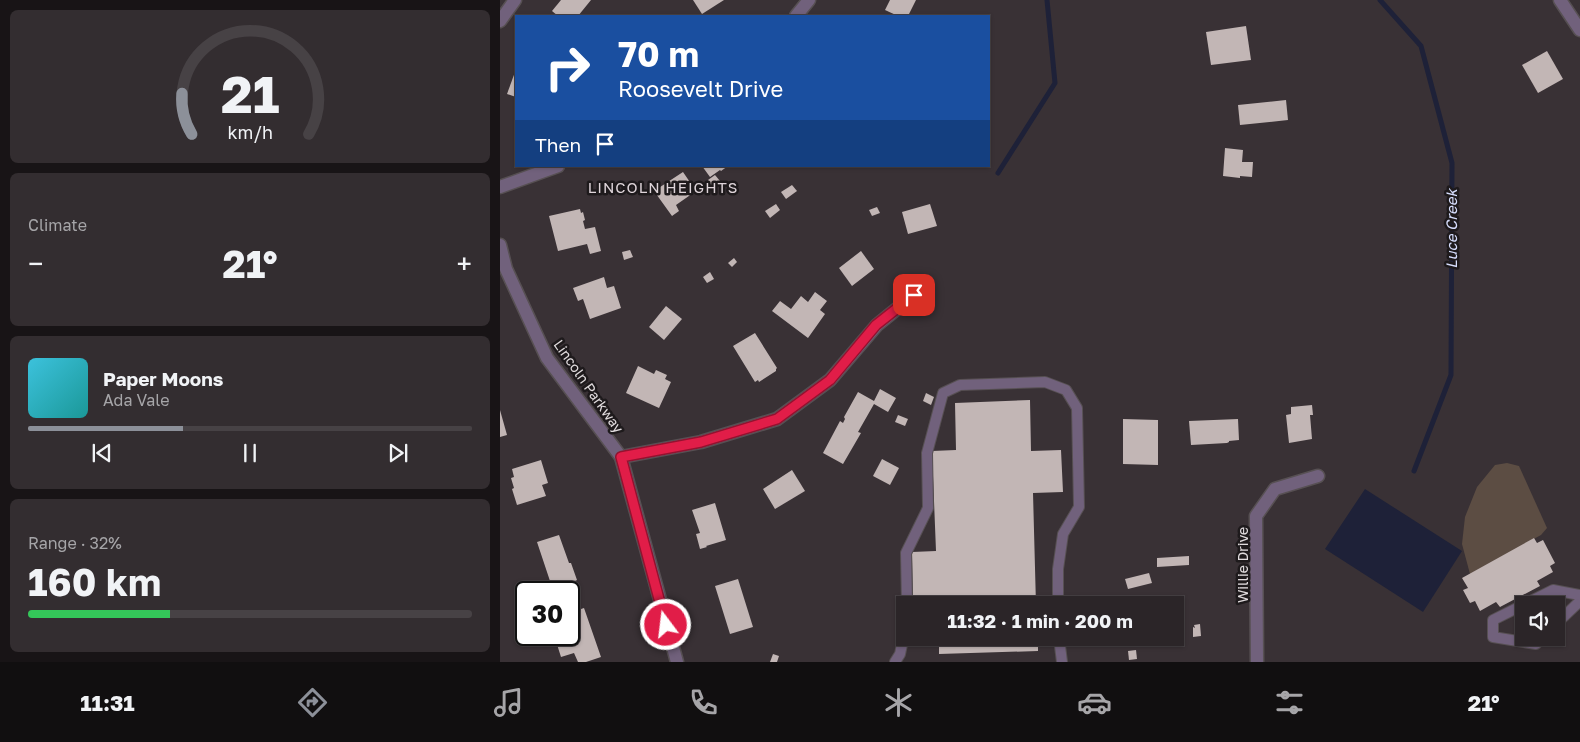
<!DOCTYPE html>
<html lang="en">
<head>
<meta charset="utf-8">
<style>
	body { margin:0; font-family:"Golos Text",sans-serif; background:#332d30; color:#f1f3f6; height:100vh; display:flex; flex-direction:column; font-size:19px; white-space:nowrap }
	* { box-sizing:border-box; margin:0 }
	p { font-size:16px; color:#a6a5a8 }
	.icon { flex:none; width:28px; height:28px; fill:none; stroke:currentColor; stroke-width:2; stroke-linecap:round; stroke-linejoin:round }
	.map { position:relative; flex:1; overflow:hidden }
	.panel { display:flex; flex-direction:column; gap:10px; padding:10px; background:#181416; width:500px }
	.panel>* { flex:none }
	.guide { position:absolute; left:15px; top:15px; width:475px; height:152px; border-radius:0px; box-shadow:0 1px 4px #0004,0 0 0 1px #474245; background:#1a4fa0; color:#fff; overflow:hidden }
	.controls { position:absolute; left:1015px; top:596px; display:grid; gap:10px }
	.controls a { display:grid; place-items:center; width:50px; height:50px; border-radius:0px; background:#2b2528; box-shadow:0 1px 4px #0004,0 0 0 1px #474245; font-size:25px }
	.speed { position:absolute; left:15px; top:581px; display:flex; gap:10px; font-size:25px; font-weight:700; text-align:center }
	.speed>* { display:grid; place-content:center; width:65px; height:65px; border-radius:50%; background:#2b2528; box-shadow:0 1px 4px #0004,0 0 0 1px #474245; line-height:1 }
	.speed .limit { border:2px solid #111; border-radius:8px; background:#fff; color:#111 }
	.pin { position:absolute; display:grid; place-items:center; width:42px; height:42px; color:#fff; margin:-21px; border-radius:10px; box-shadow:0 2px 8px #0006 }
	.me { position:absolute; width:55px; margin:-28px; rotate:345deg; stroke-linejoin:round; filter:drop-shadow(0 0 4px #0008) }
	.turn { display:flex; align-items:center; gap:18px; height:105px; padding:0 20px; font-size:22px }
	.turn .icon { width:65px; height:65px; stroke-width:2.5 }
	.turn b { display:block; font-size:35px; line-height:42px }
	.then { display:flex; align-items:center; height:48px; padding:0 20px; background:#0003; gap:10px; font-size:19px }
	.big { font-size:38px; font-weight:700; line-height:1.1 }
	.panel .card { flex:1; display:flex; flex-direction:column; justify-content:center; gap:8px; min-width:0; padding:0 18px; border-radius:8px; background:#332d30 }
	.panel .dial { align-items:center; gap:0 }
	.dial svg { height:130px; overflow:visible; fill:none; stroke:#474245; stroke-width:7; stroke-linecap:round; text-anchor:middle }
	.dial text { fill:#f1f3f6; stroke:none }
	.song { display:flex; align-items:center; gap:15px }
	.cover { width:60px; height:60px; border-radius:8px; background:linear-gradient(135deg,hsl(190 70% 55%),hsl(180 70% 35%)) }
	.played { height:5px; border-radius:2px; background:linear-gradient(90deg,#8c9099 35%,#474245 35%) }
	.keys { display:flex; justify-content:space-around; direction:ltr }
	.heat { display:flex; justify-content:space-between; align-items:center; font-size:28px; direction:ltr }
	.charge { height:8px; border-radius:4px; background:linear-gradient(90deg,#34c759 32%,#474245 0) }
	.trip { position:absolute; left:396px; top:596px; width:288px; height:50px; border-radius:0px; background:#2b2528; box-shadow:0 1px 4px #0004,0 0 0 1px #474245; font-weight:700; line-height:50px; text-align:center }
	.tabs { display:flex; height:80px; justify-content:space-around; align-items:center; background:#110f10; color:#a6a5a8 }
	.tabs .icon { width:35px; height:35px }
	.tabs .active { color:#8c9099 }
	.tabs b { font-size:22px; color:#f1f3f6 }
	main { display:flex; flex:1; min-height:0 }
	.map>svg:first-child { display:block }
</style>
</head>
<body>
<main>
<section class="panel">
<div class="card dial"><svg viewBox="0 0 100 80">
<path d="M14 69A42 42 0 1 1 86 69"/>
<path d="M14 69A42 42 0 0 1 8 44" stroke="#8c9099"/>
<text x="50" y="56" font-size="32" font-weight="700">21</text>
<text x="50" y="72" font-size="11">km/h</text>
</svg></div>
<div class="card"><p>Climate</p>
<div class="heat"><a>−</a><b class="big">21°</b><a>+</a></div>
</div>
<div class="card">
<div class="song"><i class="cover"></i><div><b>Paper Moons</b><p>Ada Vale</p></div></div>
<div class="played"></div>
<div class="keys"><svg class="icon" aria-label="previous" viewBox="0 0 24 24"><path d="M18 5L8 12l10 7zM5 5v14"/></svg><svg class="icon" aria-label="pause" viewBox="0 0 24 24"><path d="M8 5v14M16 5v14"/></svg><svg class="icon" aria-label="next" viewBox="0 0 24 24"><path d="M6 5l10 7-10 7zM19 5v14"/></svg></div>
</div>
<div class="card"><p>Range · 32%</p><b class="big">160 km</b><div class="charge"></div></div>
</section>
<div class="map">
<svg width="1080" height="662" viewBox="0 0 1080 662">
	<rect width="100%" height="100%" fill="#393135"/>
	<polygon fill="#5c4d43" points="1007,463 1019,466 1047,528 1041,535 970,574 962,544 965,517 977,487 995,465"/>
	<polygon fill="#1e2138" points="865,489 962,551 923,612 825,549"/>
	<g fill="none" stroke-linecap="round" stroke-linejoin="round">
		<g stroke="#1e2138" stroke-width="5">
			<polyline points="880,0 921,46 952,163 951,375 914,471"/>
			<polyline points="498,173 555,83 547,0"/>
		</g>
	</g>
	<g fill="#c2b6b5">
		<polygon points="61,0 91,0 78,16 58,16 52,11"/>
		<polygon points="193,0 224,0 202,14"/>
		<polygon points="390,0 416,0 408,16 398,16 385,10"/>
		<polygon points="746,26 751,60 711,65 706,32"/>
		<polygon points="1047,51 1063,79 1038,93 1022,65"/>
		<polygon points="15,72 16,72 16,97 7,94"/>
		<polygon points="786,100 788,120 740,125 738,105"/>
		<polygon points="725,148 743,150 742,162 753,162 752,177 740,176 740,178 723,176"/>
		<polygon points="202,166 228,166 221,171 220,170 210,177"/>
		<polygon points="183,172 196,191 176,205 179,211 172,216 154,191"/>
		<polygon points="215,175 220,181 212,187 208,180"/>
		<polygon points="292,185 297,191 286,199 281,192"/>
		<polygon points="276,204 280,210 270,218 265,211"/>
		<polygon points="430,204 437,226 408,234 402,212"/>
		<polygon points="377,207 380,213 372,216 369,210"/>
		<polygon points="80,209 81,213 83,212 85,220 83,221 85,229 95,227 101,251 90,254 87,244 58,251 49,216"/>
		<polygon points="130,250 133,257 124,260 122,252"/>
		<polygon points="361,251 374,269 352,286 339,268"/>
		<polygon points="234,258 237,262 232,267 228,263"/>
		<polygon points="210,272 214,279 207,283 203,277"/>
		<polygon points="104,277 107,288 114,286 121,308 90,319 83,299 78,301 73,288"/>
		<polygon points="315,292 327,301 320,310 325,314 308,338 272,311 280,301 291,309 301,296 308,302"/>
		<polygon points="166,306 182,319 164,340 149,327"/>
		<polygon points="255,333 277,368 276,369 276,371 259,382 258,380 255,382 233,346"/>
		<polygon points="138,366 154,374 156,370 167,375 165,379 171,382 159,408 126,393"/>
		<polygon points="380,389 396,398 388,412 374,404 358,432 361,433 343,464 323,453 340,421 343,423 345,419 344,417 358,392 374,401"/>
		<polygon points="426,393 434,397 431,405 423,401"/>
		<polygon points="530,400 531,451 561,450 563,492 533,493 536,605 438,605 437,599 413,600 412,552 436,551 432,451 456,450 455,403"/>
		<polygon points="812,405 813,415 810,415 812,439 789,443 786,415 791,414 791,407"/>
		<polygon points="0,410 7,435 0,437"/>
		<polygon points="398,415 408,419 405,426 395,422"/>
		<polygon points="623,419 658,420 658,465 623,464"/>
		<polygon points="738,419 739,440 729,441 729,442 727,443 691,445 689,421"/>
		<polygon points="382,459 399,468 390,485 373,476"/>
		<polygon points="41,460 48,483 42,485 46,496 17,505 12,489 14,488 11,478 14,477 12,469"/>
		<polygon points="292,470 305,491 275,509 263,489"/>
		<polygon points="215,503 226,540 206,546 207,547 200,549 196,534 200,533 192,510"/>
		<polygon points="59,535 69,563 71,563 77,580 71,583 71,585 68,586 67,585 61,587 61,589 53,590 37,542"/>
		<polygon points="1034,538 1037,543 1043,540 1055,563 1050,566 1053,572 1037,581 1040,586 1000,607 996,602 980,611 975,601 970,603 963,590 968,588 962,578"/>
		<polygon points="689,556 689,565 657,567 657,558"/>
		<polygon points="649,573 652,583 628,589 625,579"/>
		<polygon points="238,579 253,627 230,634 215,586"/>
		<polygon points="84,608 101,657 86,662 78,662 74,653 61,657 54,635 69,635 69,613"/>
		<polygon points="700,624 701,636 693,637 693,627 695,628 694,625"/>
		<polygon points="439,638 538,638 538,651 439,654"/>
		<polygon points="636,650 637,659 629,660 628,651"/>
		<polygon points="273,654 279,656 277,662 270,662"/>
	</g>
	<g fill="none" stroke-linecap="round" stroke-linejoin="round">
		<g stroke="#575053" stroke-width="12">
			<g id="lane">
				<polyline points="407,605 406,553 428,508 427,453 443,393 460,385 545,382 566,390 577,408 579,507 563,534 558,569 558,605"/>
				<polyline points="1056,624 1080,601"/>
				<polyline points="559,638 562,662"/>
				<polyline points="1042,638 1036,644 993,637 993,620 1053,590 1080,595"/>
				<polyline points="395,662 400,654 405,630"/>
			</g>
		</g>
		<g stroke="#575053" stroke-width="15">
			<g id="street">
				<polyline points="1060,0 1080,30"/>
				<polyline points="296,16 309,0"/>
				<polyline points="0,21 15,0"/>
				<polyline points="0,187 58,166"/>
				<polyline points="0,245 6,269 47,358 121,457 177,662"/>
				<polyline points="121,457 201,442 277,419 330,380 377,325 414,295"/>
				<polyline points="757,662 756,516 775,489 818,476"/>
			</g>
		</g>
		<use href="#lane" stroke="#71617c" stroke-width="10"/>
		<use href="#street" stroke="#71617c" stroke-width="12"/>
	</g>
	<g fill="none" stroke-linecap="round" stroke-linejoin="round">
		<g stroke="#92132f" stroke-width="12">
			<polyline id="route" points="166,625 121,457 201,442 277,419 330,380 376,325 414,295"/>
		</g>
		<use href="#route" stroke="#e11d48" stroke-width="9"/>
	</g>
	<g text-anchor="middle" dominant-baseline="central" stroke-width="5" stroke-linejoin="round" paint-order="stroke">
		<g font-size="14" fill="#e1dcde" stroke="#1e1a1c">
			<text transform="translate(89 386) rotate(55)">Lincoln Parkway</text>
			<text transform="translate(742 565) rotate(-90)">Willie Drive</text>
		</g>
		<g font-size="15" letter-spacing="1" fill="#ded4d9" stroke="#1e1a1c">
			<text x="163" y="187">LINCOLN HEIGHTS</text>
		</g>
		<g font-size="15" font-style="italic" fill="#d6ddfc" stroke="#1e1a1c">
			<text transform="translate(951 229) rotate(-90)">Luce Creek</text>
		</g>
	</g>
</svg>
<div class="controls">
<a><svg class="icon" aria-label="sound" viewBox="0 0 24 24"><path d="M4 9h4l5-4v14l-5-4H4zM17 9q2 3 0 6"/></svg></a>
</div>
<div class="speed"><div class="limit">30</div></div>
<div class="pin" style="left:414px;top:295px;background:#d93025"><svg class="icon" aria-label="arrive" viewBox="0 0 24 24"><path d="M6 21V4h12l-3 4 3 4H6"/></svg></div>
<svg class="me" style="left:166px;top:625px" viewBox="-20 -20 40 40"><circle r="17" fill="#e11d48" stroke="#fff" stroke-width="3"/><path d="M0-11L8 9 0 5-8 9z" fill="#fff"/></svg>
<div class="trip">11:32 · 1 min · 200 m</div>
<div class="guide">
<div class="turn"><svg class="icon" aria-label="right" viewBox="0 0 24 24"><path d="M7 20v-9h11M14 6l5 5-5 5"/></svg><div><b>70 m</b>Roosevelt Drive</div></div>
<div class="then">Then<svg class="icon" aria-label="arrive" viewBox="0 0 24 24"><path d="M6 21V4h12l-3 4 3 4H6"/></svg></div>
</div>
</div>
</main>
<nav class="tabs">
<b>11:31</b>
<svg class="icon active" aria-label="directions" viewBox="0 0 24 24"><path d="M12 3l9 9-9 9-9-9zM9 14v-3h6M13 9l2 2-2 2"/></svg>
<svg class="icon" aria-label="music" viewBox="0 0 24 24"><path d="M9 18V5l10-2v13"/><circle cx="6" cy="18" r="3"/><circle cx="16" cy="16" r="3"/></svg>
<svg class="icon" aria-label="phone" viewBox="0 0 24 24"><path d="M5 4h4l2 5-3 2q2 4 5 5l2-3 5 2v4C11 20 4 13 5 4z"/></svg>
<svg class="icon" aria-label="climate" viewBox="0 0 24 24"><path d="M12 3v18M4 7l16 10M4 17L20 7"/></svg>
<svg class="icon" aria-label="car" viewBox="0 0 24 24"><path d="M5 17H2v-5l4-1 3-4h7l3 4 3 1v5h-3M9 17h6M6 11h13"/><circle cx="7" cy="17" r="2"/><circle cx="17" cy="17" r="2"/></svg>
<svg class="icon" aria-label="filters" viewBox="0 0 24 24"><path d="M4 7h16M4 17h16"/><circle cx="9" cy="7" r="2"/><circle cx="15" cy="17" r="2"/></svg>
<b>21°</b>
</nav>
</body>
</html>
